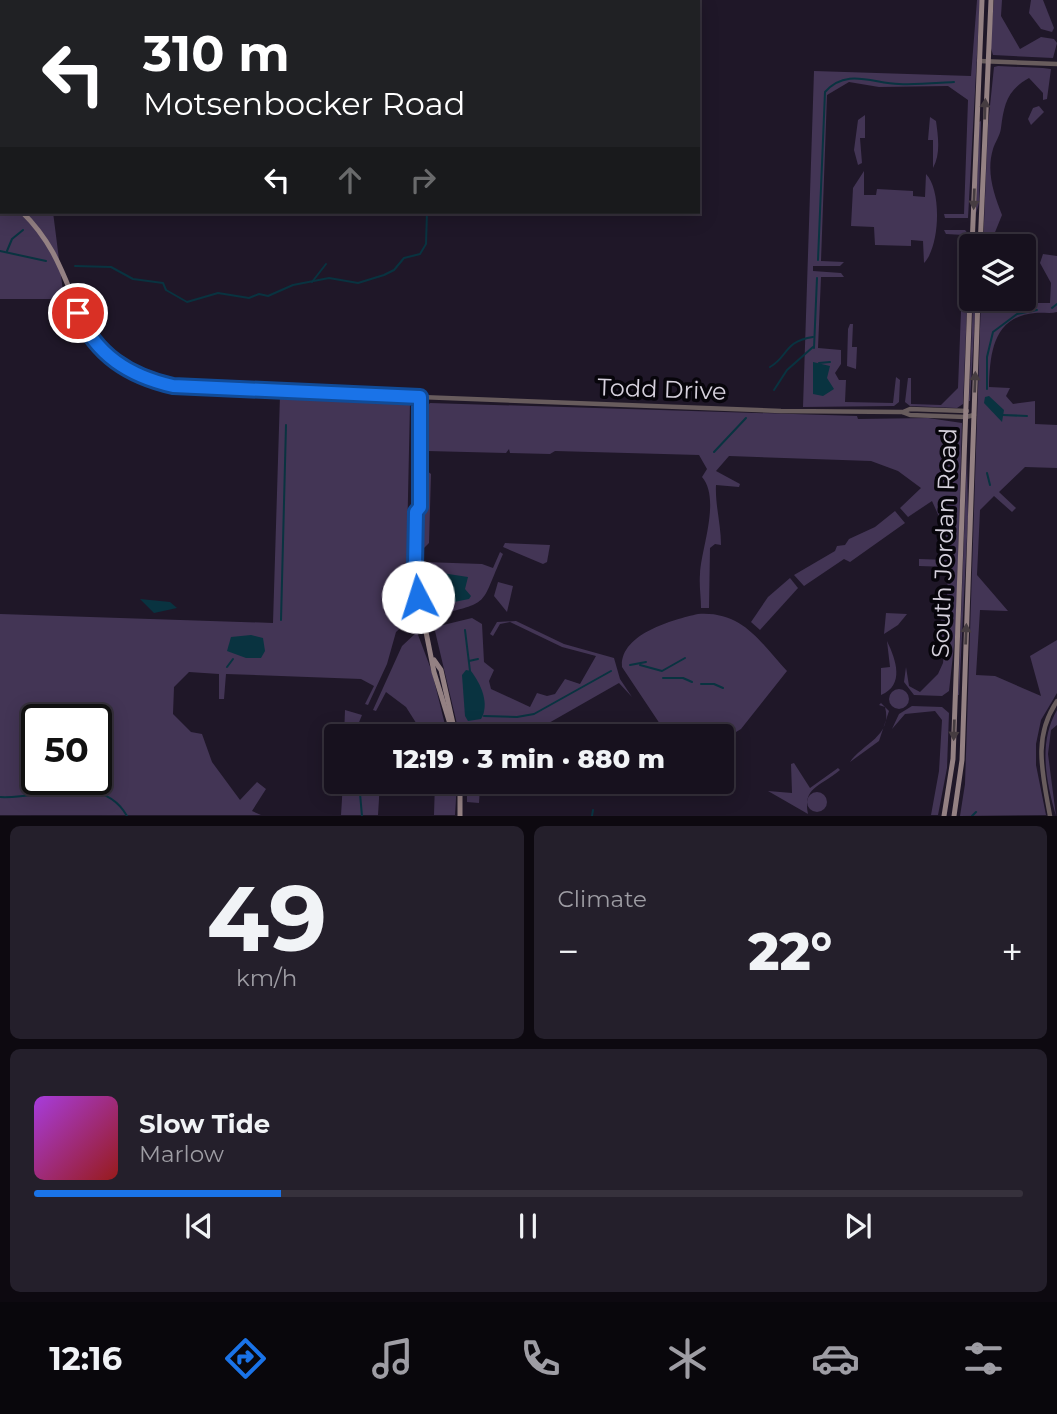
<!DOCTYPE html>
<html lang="en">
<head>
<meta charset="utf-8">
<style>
	body { margin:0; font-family:Montserrat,sans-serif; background:#241f2b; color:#f1f3f6; height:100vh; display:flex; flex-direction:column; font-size:26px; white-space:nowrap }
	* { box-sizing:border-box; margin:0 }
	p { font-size:23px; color:#9e9da4 }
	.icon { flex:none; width:38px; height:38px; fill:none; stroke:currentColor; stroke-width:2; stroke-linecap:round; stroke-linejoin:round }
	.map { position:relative; height:816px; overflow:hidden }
	.details { display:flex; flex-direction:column; gap:10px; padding:10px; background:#0d0910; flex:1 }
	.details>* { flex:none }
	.hud { position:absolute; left:0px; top:0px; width:700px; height:214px; box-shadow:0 4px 18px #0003,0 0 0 2px #36313c; background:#202124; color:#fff; overflow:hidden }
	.buttons { position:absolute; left:959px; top:234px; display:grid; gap:14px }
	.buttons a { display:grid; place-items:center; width:77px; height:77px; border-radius:7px; background:#17111e; box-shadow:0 4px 18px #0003,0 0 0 2px #36313c; font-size:35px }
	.speed { position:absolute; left:21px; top:704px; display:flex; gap:14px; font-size:35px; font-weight:700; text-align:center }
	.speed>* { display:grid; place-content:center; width:91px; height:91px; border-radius:50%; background:#17111e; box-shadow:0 4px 18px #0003,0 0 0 2px #36313c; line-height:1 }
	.speed .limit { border:4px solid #111; border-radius:10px; background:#fff; color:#111 }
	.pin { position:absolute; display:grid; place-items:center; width:60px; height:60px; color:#fff; margin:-30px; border:4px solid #fff; border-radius:50%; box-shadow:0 2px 7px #0007 }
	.me { position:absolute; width:77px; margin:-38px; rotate:355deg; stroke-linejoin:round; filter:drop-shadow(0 0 5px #0008) }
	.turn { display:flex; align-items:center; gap:24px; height:147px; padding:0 28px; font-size:32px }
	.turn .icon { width:91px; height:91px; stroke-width:2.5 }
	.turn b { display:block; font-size:49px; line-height:60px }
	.lanes { display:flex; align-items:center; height:66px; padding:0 28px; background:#0003; justify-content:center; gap:35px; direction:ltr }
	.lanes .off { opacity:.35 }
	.big { font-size:52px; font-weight:800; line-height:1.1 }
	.details .tile { flex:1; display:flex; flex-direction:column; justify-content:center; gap:10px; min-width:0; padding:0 24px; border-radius:10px; background:#241f2b }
	.details .dial { align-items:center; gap:0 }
	.dial b { font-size:91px; line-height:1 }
	.song { display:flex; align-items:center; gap:21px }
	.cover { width:84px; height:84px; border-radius:10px; background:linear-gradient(135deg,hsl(280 70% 55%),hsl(0 70% 35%)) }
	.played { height:7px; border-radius:4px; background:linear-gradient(90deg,#1a73e8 25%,#36313c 25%) }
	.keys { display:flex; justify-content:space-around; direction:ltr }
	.heat { display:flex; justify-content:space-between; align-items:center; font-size:38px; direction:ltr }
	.details .tiles { flex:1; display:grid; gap:10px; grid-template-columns:1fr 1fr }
	.tile:last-child { grid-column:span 2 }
	.trip { position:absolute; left:324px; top:724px; width:410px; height:70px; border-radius:7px; background:#17111e; box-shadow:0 4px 18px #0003,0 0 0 2px #36313c; font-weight:800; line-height:70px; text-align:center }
	.tabs { display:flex; height:112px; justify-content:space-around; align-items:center; background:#09070c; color:#9e9da4 }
	.tabs .icon { width:49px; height:49px }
	.tabs .selected { color:#1a73e8 }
	.tabs b { font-size:32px; color:#f1f3f6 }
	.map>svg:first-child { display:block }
</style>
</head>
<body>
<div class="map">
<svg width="1057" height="816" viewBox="0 0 1057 816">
	<rect width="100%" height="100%" fill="#1f1728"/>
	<g fill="#433555" fill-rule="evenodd">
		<polygon points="0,0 55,0 2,2 2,212 53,212 64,299 0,299"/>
		<polygon points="977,0 980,0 968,218 945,218 944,214 964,214 968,100 948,86 879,87 849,82 827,95 821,261 844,262 840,266 813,266 813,271 841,273 844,277 821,277 818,348 841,350 841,364 835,373 839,380 846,380 845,402 893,403 896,377 900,380 899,402 894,406 803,407 814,71 971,76"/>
		<polygon points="994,0 1002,0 1001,16 1020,49 1041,37 1054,39 1057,43 1053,58 993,55 990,45"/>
		<polygon points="1031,0 1043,0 1054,28 1052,32 1041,29 1029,13"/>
		<path d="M998 66 1043 68 1051 69 1047 99 1043 100V93L1029 78C1007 90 1004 105 1001 128 1000 136 995 142 993 149 986 172 994 194 1002 215L989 247H983L988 125 994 67Z"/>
		<polygon points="1039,106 1044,112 1031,125 1028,119 1033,108"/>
		<polygon points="865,115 865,138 860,138 862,163 858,165 854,150 858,120"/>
		<path d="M930 117 936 121C938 136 941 154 933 168V140H928Z"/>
		<polygon points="981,121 979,203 976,213 979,122"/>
		<path d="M864 171V195H876L877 189 913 191V196L925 197 926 174C942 190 940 247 924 263L923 241 911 240V246L875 245 874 227 851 226 853 188Z"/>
		<polygon points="944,230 965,230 970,236 963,404 957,408 910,406 905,402 908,378 911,378 911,404 941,405 958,388 964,235 946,234"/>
		<path d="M1043 254 1057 256V312C1050 314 1043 312 1035 313 993 317 990 353 989 387L1010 388 1006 396 1013 404 1035 401V424L1057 425V468L1025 467 999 492 1016 508 1012 512 994 496 980 510 977 575 1008 611 980 610 976 675 995 676 1041 696 1030 656 1057 640V693L1041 720 1036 744V765L1046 815 960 816 965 784 981 299H987L989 309H1009L1014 301 1026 299 1030 303H1050L1051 283 1040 263Z"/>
		<polygon points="973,299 976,299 970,401 969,401"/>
		<polygon points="850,324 853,324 852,347 857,347 856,369 847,366 848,329"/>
		<path d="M280 395 384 398 410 403 407 544 416 614 396 632 387 664 368 705 365 704 374 686 361 679 226 674 224 699H219V674L189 672 174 687 173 714 191 732 202 734 212 762 240 800 257 782 266 789 252 811 261 815H0V614L273 623ZM37 719H96V779H37Z"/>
		<path d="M430 403 857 416 858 419 928 418 962 423 956 628 949 691 942 696 914 695 904 682 906 667 909 686 920 692 938 674 943 663 944 651 937 631 947 602 948 567 919 566V559L949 560 945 530 932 501 908 517 900 508 921 488 898 471 871 461 729 456 716 471 740 484 739 487 716 485C715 505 721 524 721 545L715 544 710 548 709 608H701C701 597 699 585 700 574 701 549 721 499 702 477L707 469 699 455 555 451 550 454 510 453 509 449 506 453 427 451 426 470 431 474 429 543 424 548V562L482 564 493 568 500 552 503 554C479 608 492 601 434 616L429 614 420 572 425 409Z"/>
		<polygon points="967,456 968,517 959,695 958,695"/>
		<polygon points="895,511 905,523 850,562 844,559 804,586 794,575 835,551 837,546 845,545 849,539 875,527"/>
		<polygon points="505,543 550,545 547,562 543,564 503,547"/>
		<polygon points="790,578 798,588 760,630 751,622 768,597"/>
		<polygon points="498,582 513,586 507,612 494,596"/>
		<polygon points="886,613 907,614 898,625 884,634"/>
		<path d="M698 614C743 611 760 642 787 671L741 729 721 741V737H674L664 730 622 667C620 634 672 620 698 614Z"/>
		<polygon points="472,618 482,624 484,662 494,670 489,681 491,689 530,707 537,693 547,696 555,694 565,679 580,684 596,656 562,647 510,622 500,624 493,636 490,634 497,622 516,621 564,644 614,658 620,679 632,697 619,683 540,728 533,737 460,737 435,631 439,626"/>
		<polygon points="417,632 432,672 448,737 425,737 406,707 386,692 376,711 373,710 402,646"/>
		<path d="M887 641C896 660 905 685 881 695V668L890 667Z"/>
		<circle cx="899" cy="699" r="10"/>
		<path d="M881 703 889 711 879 741 850 762C862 744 893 736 885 707L879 705Z"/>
		<polygon points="912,706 942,707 949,713 947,768 938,815 931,815 939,771 942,720 935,711 905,714 892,729 899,714"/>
		<polygon points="345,710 362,715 353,737 344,737"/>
		<path d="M1057 710V725L1051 730 1048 754 1056 816C1046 781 1038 743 1057 710Z"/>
		<path d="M794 763 810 788 838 768 840 770C818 788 803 787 808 814L768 791 792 793 791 764Z"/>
		<polygon points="343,782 380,782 378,815 341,815"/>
		<polygon points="435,782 457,782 455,815 434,815"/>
		<polygon points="467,782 480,787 479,803 467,802"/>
		<circle cx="817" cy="802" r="10"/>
	</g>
	<g fill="#093340">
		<polygon points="813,362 830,366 827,378 834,389 823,396 813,394"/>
		<polygon points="989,396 1004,410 1002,422 984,403 985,397"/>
		<polygon points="435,572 468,577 465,589 471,596 469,599 449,603 438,599 431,576"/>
		<polygon points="140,599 170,602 177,608 154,613"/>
		<polygon points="251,635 263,638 265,651 261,658 246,658 227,651 231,637"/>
		<path d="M466 670 471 671C481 684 490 704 481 719L468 721 465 716 462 675Z"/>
		<polygon points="468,729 495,730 499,732 494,737 469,737"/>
	</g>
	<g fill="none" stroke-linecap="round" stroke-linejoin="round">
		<g stroke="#093340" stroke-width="2">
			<polyline points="410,0 413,2"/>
			<polyline points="627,0 630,2"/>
			<polyline points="194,2 195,0"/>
			<polyline points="395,2 396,0"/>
			<polyline points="482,2 483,0"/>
			<polyline points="568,2 570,0"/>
			<polyline points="0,251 46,261"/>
			<polyline points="7,251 12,239 23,230"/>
			<path d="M818 260 825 92C846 68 872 83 899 84 916 85 936 83 954 82"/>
			<polyline points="75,266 111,267 133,279 163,283 166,290 187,302 218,293 249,298 259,294 268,296 293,285 329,278 358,283 384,275 394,270 404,258 420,254 426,244 427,212"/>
			<polyline points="312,282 326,264"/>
			<polyline points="1052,308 1057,304"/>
			<polyline points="814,348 817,278"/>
			<polyline points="819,363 830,362"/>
			<path d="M770 367C788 357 784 341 813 337"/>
			<polyline points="987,389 987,357 993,332 1017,314 1037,310"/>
			<polyline points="774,390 787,370 813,347"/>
			<polyline points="1003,415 1027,416"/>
			<polyline points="714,452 746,418"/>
			<polyline points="987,473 990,485"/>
			<polyline points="281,620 286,425"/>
			<polyline points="465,630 470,671"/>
			<polyline points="469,661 478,659"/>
			<polyline points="630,665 646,662"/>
			<polyline points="640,665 662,671 685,658"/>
			<polyline points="227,667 233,659"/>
			<polyline points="663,678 683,678 692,682"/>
			<polyline points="701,684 714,684 723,688"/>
			<polyline points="484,716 517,717 534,714 611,671"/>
			<polyline points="359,782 362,816"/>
			<path d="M0 797C42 800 101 770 127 816"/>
			<polyline points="592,816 593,810"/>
			<polyline points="972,816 976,812"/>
		</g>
		<g stroke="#685c5d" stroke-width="4.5">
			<polyline points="979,61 1057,64"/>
			<polyline points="420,397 781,411 902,412 910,415 966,417 974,415"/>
			<polyline points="903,412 910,409 967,411"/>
			<path d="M1050 816C1043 775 1032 738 1057 701"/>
		</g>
		<g stroke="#948183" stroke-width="5">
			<polyline points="60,2 60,0"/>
			<path d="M22 212C92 280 56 358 173 386L420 397V507L416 512"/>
			<polyline points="0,213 2,211"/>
			<polyline points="972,247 982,0"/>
			<polyline points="980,247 991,0"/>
			<polyline points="419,437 416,444 416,582 434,672 454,737"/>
			<polyline points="434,660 441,670 456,737"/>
			<polyline points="460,816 460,782"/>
			<polyline points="944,816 953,759 971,270"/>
			<polyline points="954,816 962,760 978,299"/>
		</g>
	</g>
	<defs><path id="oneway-solid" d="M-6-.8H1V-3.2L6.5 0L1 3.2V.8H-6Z" transform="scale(1.75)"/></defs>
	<g fill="#463d41">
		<use href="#oneway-solid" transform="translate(985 109) rotate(-88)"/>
		<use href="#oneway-solid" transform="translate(974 199) rotate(92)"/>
		<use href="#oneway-solid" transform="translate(975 382) rotate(-88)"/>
		<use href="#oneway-solid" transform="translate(966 634) rotate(-88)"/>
		<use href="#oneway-solid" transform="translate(954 730) rotate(92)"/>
	</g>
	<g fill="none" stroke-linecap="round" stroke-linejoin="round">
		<g stroke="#114b97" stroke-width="18">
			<path id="route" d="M78 313C96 355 129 376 173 386L420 397V507L416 512 415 567 418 597"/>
		</g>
		<use href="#route" stroke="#1a73e8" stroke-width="12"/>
	</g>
	<g text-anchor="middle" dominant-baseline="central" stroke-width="7" stroke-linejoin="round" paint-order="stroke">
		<g font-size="24" fill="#d6d1dd" stroke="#07050b">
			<text transform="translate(662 389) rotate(2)">Todd Drive</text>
			<text transform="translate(944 543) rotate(-88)">South Jordan Road</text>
		</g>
	</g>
</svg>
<div class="buttons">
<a><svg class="icon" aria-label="layers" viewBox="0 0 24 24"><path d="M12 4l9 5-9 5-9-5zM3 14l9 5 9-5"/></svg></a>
</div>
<div class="speed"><div class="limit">50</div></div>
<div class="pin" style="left:78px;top:313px;background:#d93025"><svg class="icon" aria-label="arrive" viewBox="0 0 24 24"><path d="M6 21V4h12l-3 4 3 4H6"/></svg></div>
<svg class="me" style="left:418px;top:597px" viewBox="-20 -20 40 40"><circle r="19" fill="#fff"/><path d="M0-13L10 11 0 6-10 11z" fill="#1a73e8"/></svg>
<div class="trip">12:19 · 3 min · 880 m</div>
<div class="hud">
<div class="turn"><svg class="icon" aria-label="left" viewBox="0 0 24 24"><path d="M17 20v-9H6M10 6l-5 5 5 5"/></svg><div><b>310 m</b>Motsenbocker Road</div></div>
<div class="lanes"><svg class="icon" aria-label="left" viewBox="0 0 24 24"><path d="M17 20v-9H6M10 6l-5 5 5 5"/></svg><svg class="icon off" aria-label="ahead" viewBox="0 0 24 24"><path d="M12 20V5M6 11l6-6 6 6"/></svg><svg class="icon off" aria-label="right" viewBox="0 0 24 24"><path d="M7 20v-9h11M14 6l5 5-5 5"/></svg></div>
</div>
</div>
<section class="details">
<div class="tiles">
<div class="tile dial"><b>49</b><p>km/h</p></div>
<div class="tile"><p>Climate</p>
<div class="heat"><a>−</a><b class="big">22°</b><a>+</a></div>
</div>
<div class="tile">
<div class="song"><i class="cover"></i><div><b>Slow Tide</b><p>Marlow</p></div></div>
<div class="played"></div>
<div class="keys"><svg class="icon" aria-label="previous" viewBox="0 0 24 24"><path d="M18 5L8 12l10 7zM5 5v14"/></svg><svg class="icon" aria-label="pause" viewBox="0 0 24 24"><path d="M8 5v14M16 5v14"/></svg><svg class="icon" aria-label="next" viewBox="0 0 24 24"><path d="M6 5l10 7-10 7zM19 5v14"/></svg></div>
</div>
</div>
</section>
<nav class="tabs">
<b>12:16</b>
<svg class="icon selected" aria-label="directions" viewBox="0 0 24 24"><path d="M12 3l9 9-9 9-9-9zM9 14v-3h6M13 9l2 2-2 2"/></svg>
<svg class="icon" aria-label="music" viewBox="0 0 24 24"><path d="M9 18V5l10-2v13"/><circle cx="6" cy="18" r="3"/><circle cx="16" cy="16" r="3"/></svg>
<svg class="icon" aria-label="phone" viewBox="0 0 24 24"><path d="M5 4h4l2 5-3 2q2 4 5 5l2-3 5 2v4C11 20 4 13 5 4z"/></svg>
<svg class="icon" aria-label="climate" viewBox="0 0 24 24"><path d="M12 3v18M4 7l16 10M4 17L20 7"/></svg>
<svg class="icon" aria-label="car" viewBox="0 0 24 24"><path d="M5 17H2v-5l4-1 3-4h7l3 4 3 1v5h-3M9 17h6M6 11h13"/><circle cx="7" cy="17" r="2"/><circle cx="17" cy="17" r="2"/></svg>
<svg class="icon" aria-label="filters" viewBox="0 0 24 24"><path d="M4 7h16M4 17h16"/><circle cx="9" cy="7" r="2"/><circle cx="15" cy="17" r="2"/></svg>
</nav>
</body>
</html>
